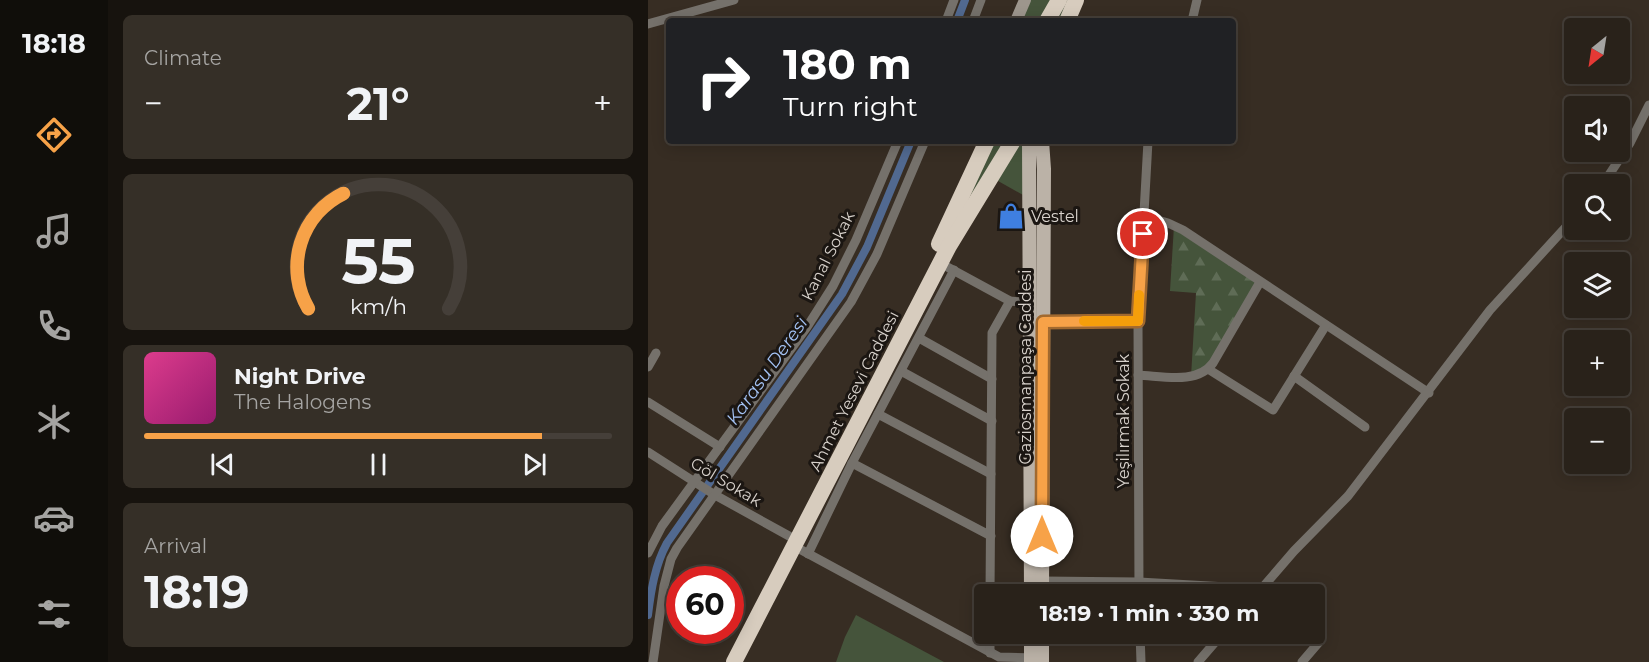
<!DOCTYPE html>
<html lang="en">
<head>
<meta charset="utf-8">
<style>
	body { margin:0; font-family:Montserrat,sans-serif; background:#352f27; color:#f1f3f6; height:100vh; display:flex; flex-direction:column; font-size:22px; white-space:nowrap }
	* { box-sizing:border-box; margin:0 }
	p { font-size:20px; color:#a5a4a2 }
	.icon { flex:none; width:33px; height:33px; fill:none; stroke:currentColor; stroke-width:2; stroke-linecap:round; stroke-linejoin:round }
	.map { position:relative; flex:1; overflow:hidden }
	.drawer { display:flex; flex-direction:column; gap:15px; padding:15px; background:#17130e; width:540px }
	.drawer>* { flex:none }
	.top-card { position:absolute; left:18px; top:18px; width:570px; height:126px; border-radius:6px; box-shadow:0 3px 15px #0003,0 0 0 2px #453f39; background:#202124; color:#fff; overflow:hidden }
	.needle { width:39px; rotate:210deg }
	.fabs { position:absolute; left:916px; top:18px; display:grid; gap:12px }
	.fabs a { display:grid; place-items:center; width:66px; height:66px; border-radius:6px; background:#29221a; box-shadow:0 3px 15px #0003,0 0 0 2px #453f39; font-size:30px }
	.speed { position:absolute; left:18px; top:566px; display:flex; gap:12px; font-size:30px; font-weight:700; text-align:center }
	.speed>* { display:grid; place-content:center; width:78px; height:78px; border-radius:50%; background:#29221a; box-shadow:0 3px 15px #0003,0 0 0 2px #453f39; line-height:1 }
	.speed .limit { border:9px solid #d22; background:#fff; color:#111 }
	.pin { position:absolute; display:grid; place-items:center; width:51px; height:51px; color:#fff; margin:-26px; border:3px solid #fff; border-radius:50%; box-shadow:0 2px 6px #0007 }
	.me { position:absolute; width:66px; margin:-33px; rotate:0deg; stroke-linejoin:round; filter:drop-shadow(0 0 4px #0008) }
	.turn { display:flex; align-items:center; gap:21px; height:126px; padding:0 18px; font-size:27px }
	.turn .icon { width:78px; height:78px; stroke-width:2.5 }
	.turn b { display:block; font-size:42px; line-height:51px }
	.big { font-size:45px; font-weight:700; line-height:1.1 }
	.drawer .tile { flex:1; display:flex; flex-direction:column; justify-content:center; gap:9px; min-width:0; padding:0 21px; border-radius:9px; background:#352f27 }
	.drawer .dial { align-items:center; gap:0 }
	.dial svg { height:156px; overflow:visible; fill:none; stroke:#453f39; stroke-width:7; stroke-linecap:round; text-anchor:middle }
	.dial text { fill:#f1f3f6; stroke:none }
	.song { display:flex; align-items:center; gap:18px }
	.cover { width:72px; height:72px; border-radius:9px; background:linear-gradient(135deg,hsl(330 70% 55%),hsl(320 70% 35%)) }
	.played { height:6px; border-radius:3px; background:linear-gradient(90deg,#f7a248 85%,#453f39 85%) }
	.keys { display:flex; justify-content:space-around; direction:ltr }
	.heat { display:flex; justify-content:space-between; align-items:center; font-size:33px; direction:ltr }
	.trip { position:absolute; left:326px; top:584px; width:351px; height:60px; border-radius:6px; background:#29221a; box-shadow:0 3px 15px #0003,0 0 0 2px #453f39; font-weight:700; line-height:60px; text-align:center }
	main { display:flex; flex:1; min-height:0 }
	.tabs { display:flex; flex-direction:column; width:108px; justify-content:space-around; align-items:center; background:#100e0a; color:#a5a4a2 }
	.tabs .icon { width:42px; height:42px }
	.tabs .active { color:#f7a248 }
	.tabs b { font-size:27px; color:#f1f3f6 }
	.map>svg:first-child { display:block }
</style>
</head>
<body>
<main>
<nav class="tabs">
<b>18:18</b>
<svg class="icon active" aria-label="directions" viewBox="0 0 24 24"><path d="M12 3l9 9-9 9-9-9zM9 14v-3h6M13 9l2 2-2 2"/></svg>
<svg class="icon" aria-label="music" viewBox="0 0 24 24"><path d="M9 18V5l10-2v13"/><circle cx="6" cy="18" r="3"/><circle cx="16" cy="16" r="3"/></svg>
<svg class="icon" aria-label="phone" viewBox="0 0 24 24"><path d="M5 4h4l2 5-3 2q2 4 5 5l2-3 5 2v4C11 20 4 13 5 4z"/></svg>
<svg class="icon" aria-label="climate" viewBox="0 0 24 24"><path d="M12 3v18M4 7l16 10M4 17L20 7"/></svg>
<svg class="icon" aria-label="car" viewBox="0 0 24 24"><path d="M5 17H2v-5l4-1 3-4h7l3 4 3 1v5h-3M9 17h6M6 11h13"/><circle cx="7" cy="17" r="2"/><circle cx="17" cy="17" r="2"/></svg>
<svg class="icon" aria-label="filters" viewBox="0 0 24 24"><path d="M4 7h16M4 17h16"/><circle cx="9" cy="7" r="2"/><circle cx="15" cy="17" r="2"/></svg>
</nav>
<section class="drawer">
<div class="tile"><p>Climate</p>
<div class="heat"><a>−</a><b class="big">21°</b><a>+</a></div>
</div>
<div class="tile dial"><svg viewBox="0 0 100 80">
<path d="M14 69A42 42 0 1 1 86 69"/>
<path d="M14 69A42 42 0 0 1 32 10" stroke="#f7a248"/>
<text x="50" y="56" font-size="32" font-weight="700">55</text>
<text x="50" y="72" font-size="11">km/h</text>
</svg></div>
<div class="tile">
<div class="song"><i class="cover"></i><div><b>Night Drive</b><p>The Halogens</p></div></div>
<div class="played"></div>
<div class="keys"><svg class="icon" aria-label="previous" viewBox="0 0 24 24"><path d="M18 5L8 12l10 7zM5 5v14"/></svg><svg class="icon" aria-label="pause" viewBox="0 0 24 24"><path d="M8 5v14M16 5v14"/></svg><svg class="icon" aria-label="next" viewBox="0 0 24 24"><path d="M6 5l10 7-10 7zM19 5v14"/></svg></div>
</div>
<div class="tile"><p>Arrival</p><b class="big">18:19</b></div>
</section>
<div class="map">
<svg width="1001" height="662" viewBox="0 0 1001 662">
	<defs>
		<pattern id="forest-firs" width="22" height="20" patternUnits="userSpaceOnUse" patternTransform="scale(1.5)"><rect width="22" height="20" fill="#45543b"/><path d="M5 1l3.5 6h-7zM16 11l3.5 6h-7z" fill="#5f6c56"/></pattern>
	</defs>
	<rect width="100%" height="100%" fill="#372d23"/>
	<g fill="#45543b">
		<polygon points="377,0 428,0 419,21 368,21"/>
		<polygon points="339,141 381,141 382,199 343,177 315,221"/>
		<polygon points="208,615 296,662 188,662 197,637"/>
	</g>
	<polygon fill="url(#forest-firs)" points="526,226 612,282 567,359 543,377 548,293 522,291"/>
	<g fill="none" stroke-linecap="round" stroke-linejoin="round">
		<g stroke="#516990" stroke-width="8">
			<polyline points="309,21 317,0"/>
			<path d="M0 615C3 590 7 565 19 543L194 294 219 247 263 141"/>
		</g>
		<g stroke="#75716b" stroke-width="9">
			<polyline points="298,21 306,0"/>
			<polyline points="325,21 333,0"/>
			<polyline points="544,21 549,0"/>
			<polyline points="0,24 86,0"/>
			<polyline points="955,184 982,143 1001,105"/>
			<polyline points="496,216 520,223 535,230 781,393"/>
			<polyline points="292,263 362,301 382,303"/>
			<polyline points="395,322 490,321"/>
			<polyline points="271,338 344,379"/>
			<polyline points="0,367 8,353"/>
			<polyline points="560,369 625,410 678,325"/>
			<polyline points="253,371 344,421"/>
			<path d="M490 375C514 376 549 385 565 363L612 282"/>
			<polyline points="646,376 717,427"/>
			<polyline points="0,402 72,447"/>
			<polyline points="230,414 343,474"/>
			<polyline points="0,452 67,495 141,536"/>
			<polyline points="204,463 343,536"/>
			<polyline points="146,546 351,657 389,658"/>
			<polyline points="0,553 14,526 159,327 185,286 208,240 250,141"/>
			<polyline points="160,554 204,463 306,270"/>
			<polyline points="394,581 491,582 614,589 620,594"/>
			<polyline points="342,594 344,333 362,301"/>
			<polyline points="491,594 490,321 500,141"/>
			<polyline points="609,594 646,551 700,496 842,310 927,217"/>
			<polyline points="492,633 493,662"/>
			<polyline points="342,653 342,633"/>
			<polyline points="5,662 16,586 23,559 29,548 203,302 229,254 277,141"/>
			<polyline points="550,662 575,633"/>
			<polyline points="654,662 672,641 663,633"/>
		</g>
		<polyline stroke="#9d968d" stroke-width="12" points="368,21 377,0"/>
		<g stroke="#bbb2a7" stroke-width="14">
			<polyline points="381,141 383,594"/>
			<polyline points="394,141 396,169 394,594"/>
			<polyline points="383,633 383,662"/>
			<polyline points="394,662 394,633"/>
		</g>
		<g stroke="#d7ccbe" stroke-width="16">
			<polyline points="399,21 411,0"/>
			<polyline points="419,21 428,0"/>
			<polyline points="291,244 339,141"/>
			<polyline points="86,662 301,246 365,141"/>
		</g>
	</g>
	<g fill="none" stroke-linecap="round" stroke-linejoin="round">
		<g stroke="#a1692f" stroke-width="15">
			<polyline id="route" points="394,536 395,322 490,321 495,234"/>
		</g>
		<use href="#route" stroke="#f7a248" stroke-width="10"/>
		<polyline stroke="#f59e0b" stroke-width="10" points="436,321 490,321 491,295"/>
	</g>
	<defs>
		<g id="shop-bare" transform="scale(2.07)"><path d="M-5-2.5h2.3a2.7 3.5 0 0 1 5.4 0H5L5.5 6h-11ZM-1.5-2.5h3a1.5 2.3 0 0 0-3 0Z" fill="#3f7fe0" stroke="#1b1612" stroke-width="2.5" paint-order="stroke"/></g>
	</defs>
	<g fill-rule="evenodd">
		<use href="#shop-bare" x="363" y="216"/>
	</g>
	<g text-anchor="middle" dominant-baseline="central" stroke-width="6" stroke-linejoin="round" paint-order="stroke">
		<g font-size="16" fill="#d8d2cc" stroke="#1b1612" text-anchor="start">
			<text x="383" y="216">Vestel</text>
		</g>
		<g font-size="16" fill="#d8d2cc" stroke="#1b1612">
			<text transform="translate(180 256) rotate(-63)">Kanal Sokak</text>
			<text transform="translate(377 367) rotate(-90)">Gaziosmanpaşa Caddesi</text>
			<text transform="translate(206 391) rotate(-63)">Ahmet Yesevi Caddesi</text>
			<text transform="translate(475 421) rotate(-90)">Yeşilırmak Sokak</text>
			<text transform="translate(78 482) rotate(31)">Göl Sokak</text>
		</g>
		<g font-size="18" font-style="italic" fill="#a4c3f5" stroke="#1b1612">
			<text transform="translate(119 371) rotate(-55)">Karasu Deresi</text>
		</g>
	</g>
</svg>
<div class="fabs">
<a><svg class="needle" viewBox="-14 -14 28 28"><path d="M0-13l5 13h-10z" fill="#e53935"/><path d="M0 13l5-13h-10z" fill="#a5a4a2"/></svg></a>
<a><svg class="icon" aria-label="sound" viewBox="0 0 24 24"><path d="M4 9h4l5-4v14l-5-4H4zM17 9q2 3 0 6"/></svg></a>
<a><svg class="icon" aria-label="search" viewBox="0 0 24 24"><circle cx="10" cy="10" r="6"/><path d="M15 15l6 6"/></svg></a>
<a><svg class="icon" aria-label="layers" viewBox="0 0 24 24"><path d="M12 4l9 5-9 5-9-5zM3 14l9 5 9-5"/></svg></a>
<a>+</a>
<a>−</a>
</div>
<div class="speed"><div class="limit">60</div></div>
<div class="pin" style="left:495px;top:234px;background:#d93025"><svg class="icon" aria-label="arrive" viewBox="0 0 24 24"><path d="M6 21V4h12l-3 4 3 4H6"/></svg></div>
<svg class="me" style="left:394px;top:536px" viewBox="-20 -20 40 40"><circle r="19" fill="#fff"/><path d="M0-13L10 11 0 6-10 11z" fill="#f7a248"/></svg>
<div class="trip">18:19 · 1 min · 330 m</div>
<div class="top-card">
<div class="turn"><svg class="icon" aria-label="right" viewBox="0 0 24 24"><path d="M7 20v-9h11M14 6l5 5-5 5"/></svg><div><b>180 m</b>Turn right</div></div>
</div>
</div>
</main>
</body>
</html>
